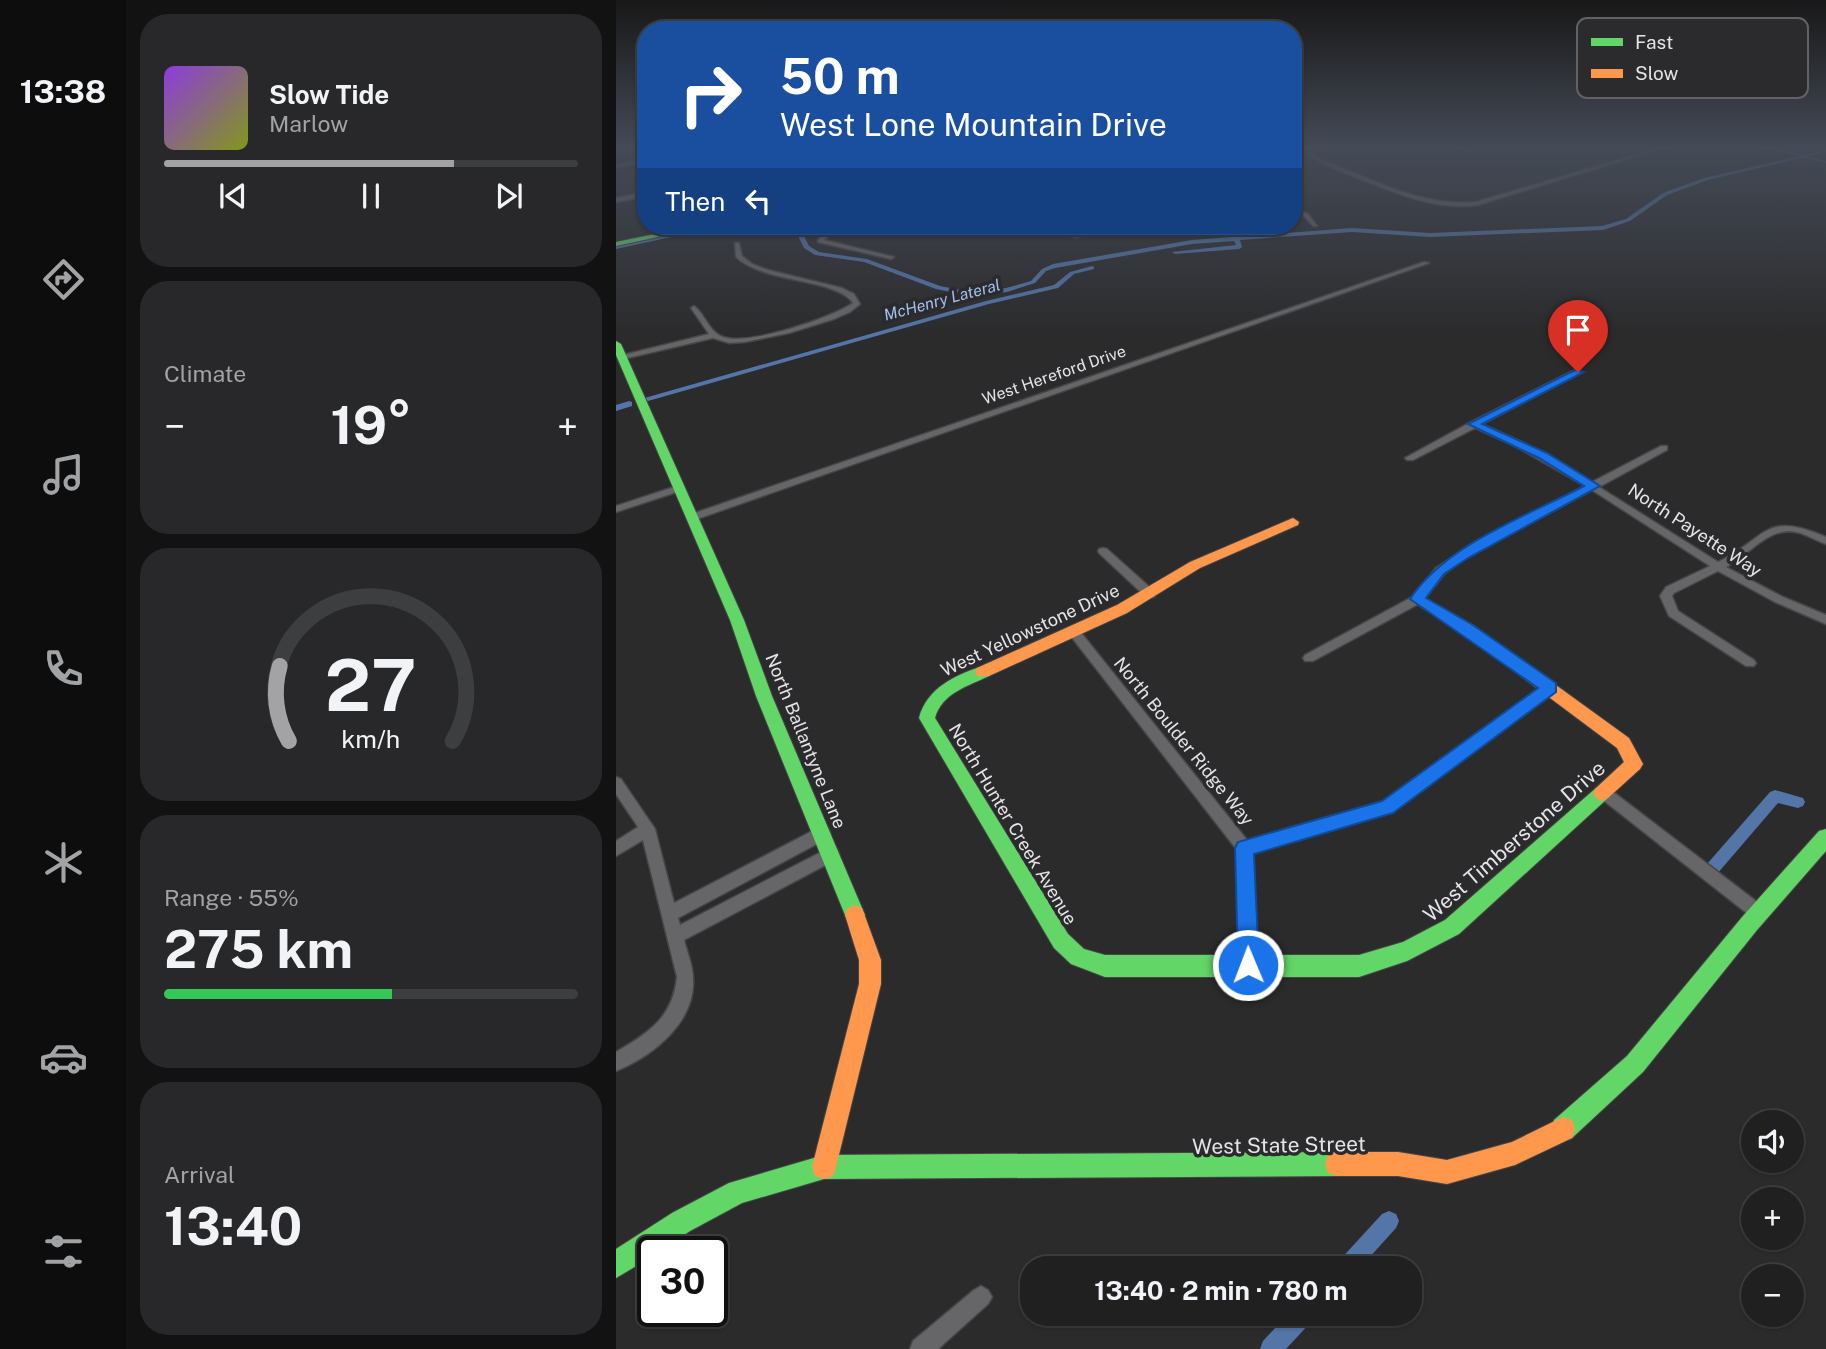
<!DOCTYPE html>
<html lang="en">
<head>
<meta charset="utf-8">
<style>
	body { margin:0; font-family:"Public Sans",sans-serif; background:#28282a; color:#f1f3f6; height:100vh; display:flex; flex-direction:column; font-size:26px; white-space:nowrap }
	* { box-sizing:border-box; margin:0 }
	p { font-size:23px; color:#a2a3a5 }
	.icon { flex:none; width:38px; height:38px; fill:none; stroke:currentColor; stroke-width:2; stroke-linecap:round; stroke-linejoin:round }
	.map { position:relative; flex:1; overflow:hidden }
	.side { display:flex; flex-direction:column; gap:14px; padding:14px; background:#121212; width:490px }
	.side>* { flex:none }
	.top-card { position:absolute; left:21px; top:21px; width:665px; height:214px; border-radius:28px; box-shadow:0 2px 5px #0004,0 0 0 2px #3d3e3f; background:#1a4fa0; color:#fff; overflow:hidden }
	.controls { position:absolute; left:1125px; top:1110px; display:grid; gap:14px }
	.controls a { display:grid; place-items:center; width:63px; height:63px; border-radius:50%; background:#202021; box-shadow:0 2px 5px #0004,0 0 0 2px #3d3e3f; font-size:35px }
	.speed { position:absolute; left:21px; top:1236px; display:flex; gap:14px; font-size:35px; font-weight:700; text-align:center }
	.speed>* { display:grid; place-content:center; width:91px; height:91px; border-radius:50%; background:#202021; box-shadow:0 2px 5px #0004,0 0 0 2px #3d3e3f; line-height:1 }
	.speed .limit { border:4px solid #111; border-radius:10px; background:#fff; color:#111 }
	.pin { position:absolute; display:grid; place-items:center; width:60px; height:60px; color:#fff; margin:-72px -30px; border-radius:50% 50% 50% 0; rotate:-45deg; box-shadow:0 0 7px #0007 }
	.pin .icon { rotate:45deg }
	.me { position:absolute; width:77px; margin:-38px; rotate:359deg; stroke-linejoin:round; filter:drop-shadow(0 0 5px #0008) }
	.turn { display:flex; align-items:center; gap:24px; height:147px; padding:0 28px; font-size:32px }
	.turn .icon { width:91px; height:91px; stroke-width:2.5 }
	.turn b { display:block; font-size:49px; line-height:60px }
	.then { display:flex; align-items:center; height:66px; padding:0 28px; background:#0003; gap:14px; font-size:26px }
	.big { font-size:52px; font-weight:700; line-height:1.1 }
	.side .card { flex:1; display:flex; flex-direction:column; justify-content:center; gap:10px; min-width:0; padding:0 24px; border-radius:28px; background:#28282a }
	.side .dial { align-items:center; gap:0 }
	.dial svg { height:182px; overflow:visible; fill:none; stroke:#3d3e3f; stroke-width:7; stroke-linecap:round; text-anchor:middle }
	.dial text { fill:#f1f3f6; stroke:none }
	.song { display:flex; align-items:center; gap:21px }
	.cover { width:84px; height:84px; border-radius:10px; background:linear-gradient(135deg,hsl(270 70% 55%),hsl(70 70% 35%)) }
	.played { height:7px; border-radius:4px; background:linear-gradient(90deg,#a3a3a5 70%,#3d3e3f 70%) }
	.keys { display:flex; justify-content:space-around; direction:ltr }
	.heat { display:flex; justify-content:space-between; align-items:center; font-size:38px; direction:ltr }
	.charge { height:10px; border-radius:5px; background:linear-gradient(90deg,#34c759 55%,#3d3e3f 0) }
	.trip { position:absolute; left:404px; top:1256px; width:402px; height:70px; border-radius:28px; background:#202021; box-shadow:0 2px 5px #0004,0 0 0 2px #3d3e3f; font-weight:700; line-height:70px; text-align:center }
	main { display:flex; flex:1; min-height:0 }
	.dock { display:flex; flex-direction:column; width:126px; justify-content:space-around; align-items:center; background:#0d0d0d; color:#a2a3a5 }
	.dock .icon { width:49px; height:49px }
	.dock .active { color:#a3a3a5 }
	.dock b { font-size:32px; color:#f1f3f6 }
	.map>svg:first-child { display:block }
</style>
</head>
<body>
<main>
<nav class="dock">
<b>13:38</b>
<svg class="icon active" aria-label="directions" viewBox="0 0 24 24"><path d="M12 3l9 9-9 9-9-9zM9 14v-3h6M13 9l2 2-2 2"/></svg>
<svg class="icon" aria-label="music" viewBox="0 0 24 24"><path d="M9 18V5l10-2v13"/><circle cx="6" cy="18" r="3"/><circle cx="16" cy="16" r="3"/></svg>
<svg class="icon" aria-label="phone" viewBox="0 0 24 24"><path d="M5 4h4l2 5-3 2q2 4 5 5l2-3 5 2v4C11 20 4 13 5 4z"/></svg>
<svg class="icon" aria-label="climate" viewBox="0 0 24 24"><path d="M12 3v18M4 7l16 10M4 17L20 7"/></svg>
<svg class="icon" aria-label="car" viewBox="0 0 24 24"><path d="M5 17H2v-5l4-1 3-4h7l3 4 3 1v5h-3M9 17h6M6 11h13"/><circle cx="7" cy="17" r="2"/><circle cx="17" cy="17" r="2"/></svg>
<svg class="icon" aria-label="filters" viewBox="0 0 24 24"><path d="M4 7h16M4 17h16"/><circle cx="9" cy="7" r="2"/><circle cx="15" cy="17" r="2"/></svg>
</nav>
<section class="side">
<div class="card">
<div class="song"><i class="cover"></i><div><b>Slow Tide</b><p>Marlow</p></div></div>
<div class="played"></div>
<div class="keys"><svg class="icon" aria-label="previous" viewBox="0 0 24 24"><path d="M18 5L8 12l10 7zM5 5v14"/></svg><svg class="icon" aria-label="pause" viewBox="0 0 24 24"><path d="M8 5v14M16 5v14"/></svg><svg class="icon" aria-label="next" viewBox="0 0 24 24"><path d="M6 5l10 7-10 7zM19 5v14"/></svg></div>
</div>
<div class="card"><p>Climate</p>
<div class="heat"><a>−</a><b class="big">19°</b><a>+</a></div>
</div>
<div class="card dial"><svg viewBox="0 0 100 80">
<path d="M14 69A42 42 0 1 1 86 69"/>
<path d="M14 69A42 42 0 0 1 10 36" stroke="#a3a3a5"/>
<text x="50" y="56" font-size="32" font-weight="700">27</text>
<text x="50" y="72" font-size="11">km/h</text>
</svg></div>
<div class="card"><p>Range · 55%</p><b class="big">275 km</b><div class="charge"></div></div>
<div class="card"><p>Arrival</p><b class="big">13:40</b></div>
</section>
<div class="map">
<svg width="1210" height="1349" viewBox="0 0 1210 1349">
	<rect width="100%" height="100%" fill="#2b2b2c"/>
	<g fill="none" stroke-linecap="round" stroke-linejoin="round">
		<polyline stroke="#5475a8" stroke-width="2" points="1145,146 1210,162"/>
		<g fill="#5475a8" fill-rule="evenodd">
			<polygon points="1210,150 1210,152 1092,180 1051,195 1014,221 987,230 814,237 736,232 624,240 626,247 623,249 559,254 556,252 620,245 618,241 576,244 439,268 430,271 419,283 391,292 355,296 320,289 248,262 199,255 188,248 177,226 183,226 193,246 203,252 251,259 324,286 355,292 390,288 415,281 426,269 437,264 576,240 736,228 814,233 986,226 1010,219 1047,193 1088,178"/>
			<polygon points="96,226 106,226 0,249 0,245"/>
			<polygon points="476,266 478,267 478,269 458,274 442,288 373,304 32,401 25,399 370,301 438,285 454,272"/>
			<polygon points="13,401 16,402 16,406 0,411 0,405"/>
			<polygon points="1159,790 1187,798 1189,802 1187,806 1182,808 1162,803 1101,874 1096,876 1091,874 1088,869 1091,864 1154,792"/>
			<polygon points="773,1211 780,1214 783,1221 780,1228 743,1269 719,1269 722,1262 766,1214"/>
			<polygon points="672,1314 698,1314 695,1322 670,1349 644,1349 647,1341"/>
		</g>
		<g stroke="#464647" stroke-width="3">
			<g id="street">
				<path d="M677 146 699 148 698 155 710 162C758 180 807 207 860 202L1048 146H1054L862 205C821 211 782 194 744 179 727 172 710 166 694 156V150L677 148Z"/>
				<polygon points="836,146 842,146 858,151 856,152"/>
				<polygon points="30,159 30,162 0,167 0,165"/>
				<polygon points="30,192 30,196 0,202 0,198"/>
				<polygon points="677,208 692,214 701,226 697,226 688,216 677,212"/>
				<polygon points="216,226 222,226 208,240 278,257 275,259 202,242 202,240"/>
				<path d="M433 226C443 226 451 232 460 233 478 234 502 225 523 226L459 237Z"/>
				<path d="M119 243H123L126 256 136 264 152 270 226 288 238 294 244 304 234 312 218 319 173 333 129 342 113 343 97 338 3 360V356L93 334 75 308 78 306C89 314 93 332 107 337 132 346 215 318 237 303 220 278 149 284 120 257Z"/>
				<polygon points="808,262 813,263 81,519 73,519 72,517 73,515"/>
				<path d="M959 370 966 372 866 424 908 443 976 482 1045 446H1051V450L983 487 1102 562C1152 538 1147 510 1210 537V544C1201 541 1193 536 1184 533 1154 524 1135 554 1110 567L1167 597 1210 615V624L1159 602 1102 571 1058 593 1056 596 1062 611 1138 660 1140 663 1138 666H1130L1053 616 1044 596 1050 587 1094 566 976 490 851 557 828 574 806 602 697 661H689L687 658 689 655 798 596 820 568 843 553 969 486 901 447 859 428 797 460H791L789 458 855 422Z"/>
				<polygon points="64,485 67,486 67,490 0,512 0,506"/>
				<polygon points="487,548 491,549 538,591 540,594 538,597 530,597 483,553 482,551 483,549"/>
				<polygon points="458,628 462,629 631,840 767,803 930,685 938,685 940,688 938,691 776,812 636,853 640,965 638,971 632,973 626,971 624,965 621,850 454,635 452,632"/>
				<path d="M0 777 5 779 39 829 58 903 202 828 207 826 212 828 214 833 212 838 62 918 64 925 211 849 216 847 221 849 223 854 221 859 68 940C71 952 77 966 77 978 80 1022 37 1056 0 1071V1052C33 1033 57 1017 61 977L27 840 0 856V841L22 827 0 794Z"/>
				<polygon points="987,786 992,788 1149,908 1151,913 1149,918 1143,921 1137,918 982,796 980,792 982,788"/>
				<polygon points="365,1286 372,1290 376,1297 372,1304 322,1349 294,1349 297,1341 358,1290"/>
			</g>
		</g>
		<g stroke="#464647" stroke-width="2">
			<g id="fast">
				<polygon points="79,226 93,226 0,246 0,242"/>
				<polygon points="0,341 5,344 128,620 156,696 249,915 246,922 239,925 232,922 229,915 140,696 114,620 0,355"/>
				<path d="M367 666 375 672 373 676C352 686 326 693 319 718L452 934 468 949 489 955H743L787 942 829 920 980 788 986 785 992 788 995 793 992 798 843 934 791 961 743 977H489L455 964 438 948 303 718C311 688 339 675 367 666Z"/>
				<polygon points="1210,829 1210,851 1141,930 1027,1072 956,1138 947,1141 938,1138 935,1129 938,1120 1011,1056 1127,916 1203,831"/>
				<polygon points="721,1152 730,1155 733,1164 730,1173 721,1176 208,1179 126,1203 74,1231 44,1251 37,1251 37,1256 0,1278 0,1249 56,1213 113,1183 208,1155"/>
			</g>
		</g>
		<g stroke="#464647" stroke-width="2">
			<g id="slow">
				<polygon points="677,518 683,522 682,525 584,568 511,613 373,676 361,676 359,672 361,668 501,605 574,562"/>
				<polygon points="802,594 857,625 1013,738 1027,764 1024,769 992,798 986,801 980,798 977,793 980,788 1008,762 1001,748 847,633 797,602 795,599 797,596"/>
				<polygon points="239,905 246,908 265,960 265,984 220,1167 217,1176 208,1179 199,1176 196,1167 243,984 243,960 229,915 232,908"/>
				<polygon points="947,1117 956,1120 959,1129 956,1138 899,1165 831,1184 782,1176 721,1176 712,1173 709,1164 712,1155 721,1152 782,1152 831,1160 896,1142"/>
			</g>
		</g>
		<use href="#street" fill="#666668" fill-rule="evenodd"/>
		<use href="#fast" fill="#63d668" fill-rule="evenodd"/>
		<use href="#slow" fill="#ff974d" fill-rule="evenodd"/>
	</g>
	<linearGradient id="sky" x2="0" y2="1"><stop stop-color="#181818"/><stop offset="0.44" stop-color="#444a56"/><stop offset="1" stop-color="#444a56" stop-opacity="0"/></linearGradient>
	<rect width="1210" height="335" fill="url(#sky)"/>
	<path fill="#1a73e8" stroke="#114b97" stroke-width="2" d="M959 370 968 372 866 424 931 453 984 486 852 558 828 574 810 598 857 625 940 683V692L777 813 638 854 643 965 640 973 632 976 625 973 622 965 619 848 622 842 766 801 922 688 794 599C830 544 911 516 968 486L923 458 852 424Z"/>
	<g text-anchor="middle" dominant-baseline="central" stroke-width="7" stroke-linejoin="round" paint-order="stroke">
		<g font-size="16" font-style="italic" fill="#a2c1f1" stroke="#2b2a2d">
			<text transform="translate(326 300) rotate(-15)">McHenry Lateral</text>
		</g>
		<g font-size="16" fill="#e4e4e6" stroke="#2b2a2d">
			<text transform="translate(438 375) rotate(-19)">West Hereford Drive</text>
		</g>
		<g font-size="18" fill="#e4e4e6" stroke="#2b2a2d">
			<text transform="translate(1079 530) rotate(33)">North Payette Way</text>
			<text transform="translate(414 630) rotate(-25)">West Yellowstone Drive</text>
			<text transform="translate(190 741) rotate(68)">North Ballantyne Lane</text>
			<text transform="translate(568 741) rotate(51)">North Boulder Ridge Way</text>
			<text transform="translate(397 824) rotate(59)">North Hunter Creek Avenue</text>
		</g>
		<g font-size="21" fill="#e4e4e6" stroke="#2b2a2d">
			<text transform="translate(898 841) rotate(-41)">West Timberstone Drive</text>
			<text transform="translate(663 1145) rotate(-1)">West State Street</text>
		</g>
	</g>
	<rect x="961" y="18" width="231" height="80" rx="10" fill="#2b2a2d" stroke="#626264" stroke-width="2"/>
	<rect x="975" y="38" width="32" height="8" fill="#63d668"/>
	<rect x="975" y="69" width="32" height="9" fill="#ff974d"/>
	<g font-size="19" fill="#e4e4e6">
		<text x="1019" y="49">Fast</text>
		<text x="1019" y="80">Slow</text>
	</g>
</svg>
<div class="controls">
<a><svg class="icon" aria-label="sound" viewBox="0 0 24 24"><path d="M4 9h4l5-4v14l-5-4H4zM17 9q2 3 0 6"/></svg></a>
<a>+</a>
<a>−</a>
</div>
<div class="speed"><div class="limit">30</div></div>
<div class="pin" style="left:962px;top:372px;background:#d93025"><svg class="icon" aria-label="arrive" viewBox="0 0 24 24"><path d="M6 21V4h12l-3 4 3 4H6"/></svg></div>
<svg class="me" style="left:632px;top:965px" viewBox="-20 -20 40 40"><circle r="17" fill="#1a73e8" stroke="#fff" stroke-width="3"/><path d="M0-11L8 9 0 5-8 9z" fill="#fff"/></svg>
<div class="trip">13:40 · 2 min · 780 m</div>
<div class="top-card">
<div class="turn"><svg class="icon" aria-label="right" viewBox="0 0 24 24"><path d="M7 20v-9h11M14 6l5 5-5 5"/></svg><div><b>50 m</b>West Lone Mountain Drive</div></div>
<div class="then">Then<svg class="icon" aria-label="left" viewBox="0 0 24 24"><path d="M17 20v-9H6M10 6l-5 5 5 5"/></svg></div>
</div>
</div>
</main>
</body>
</html>
